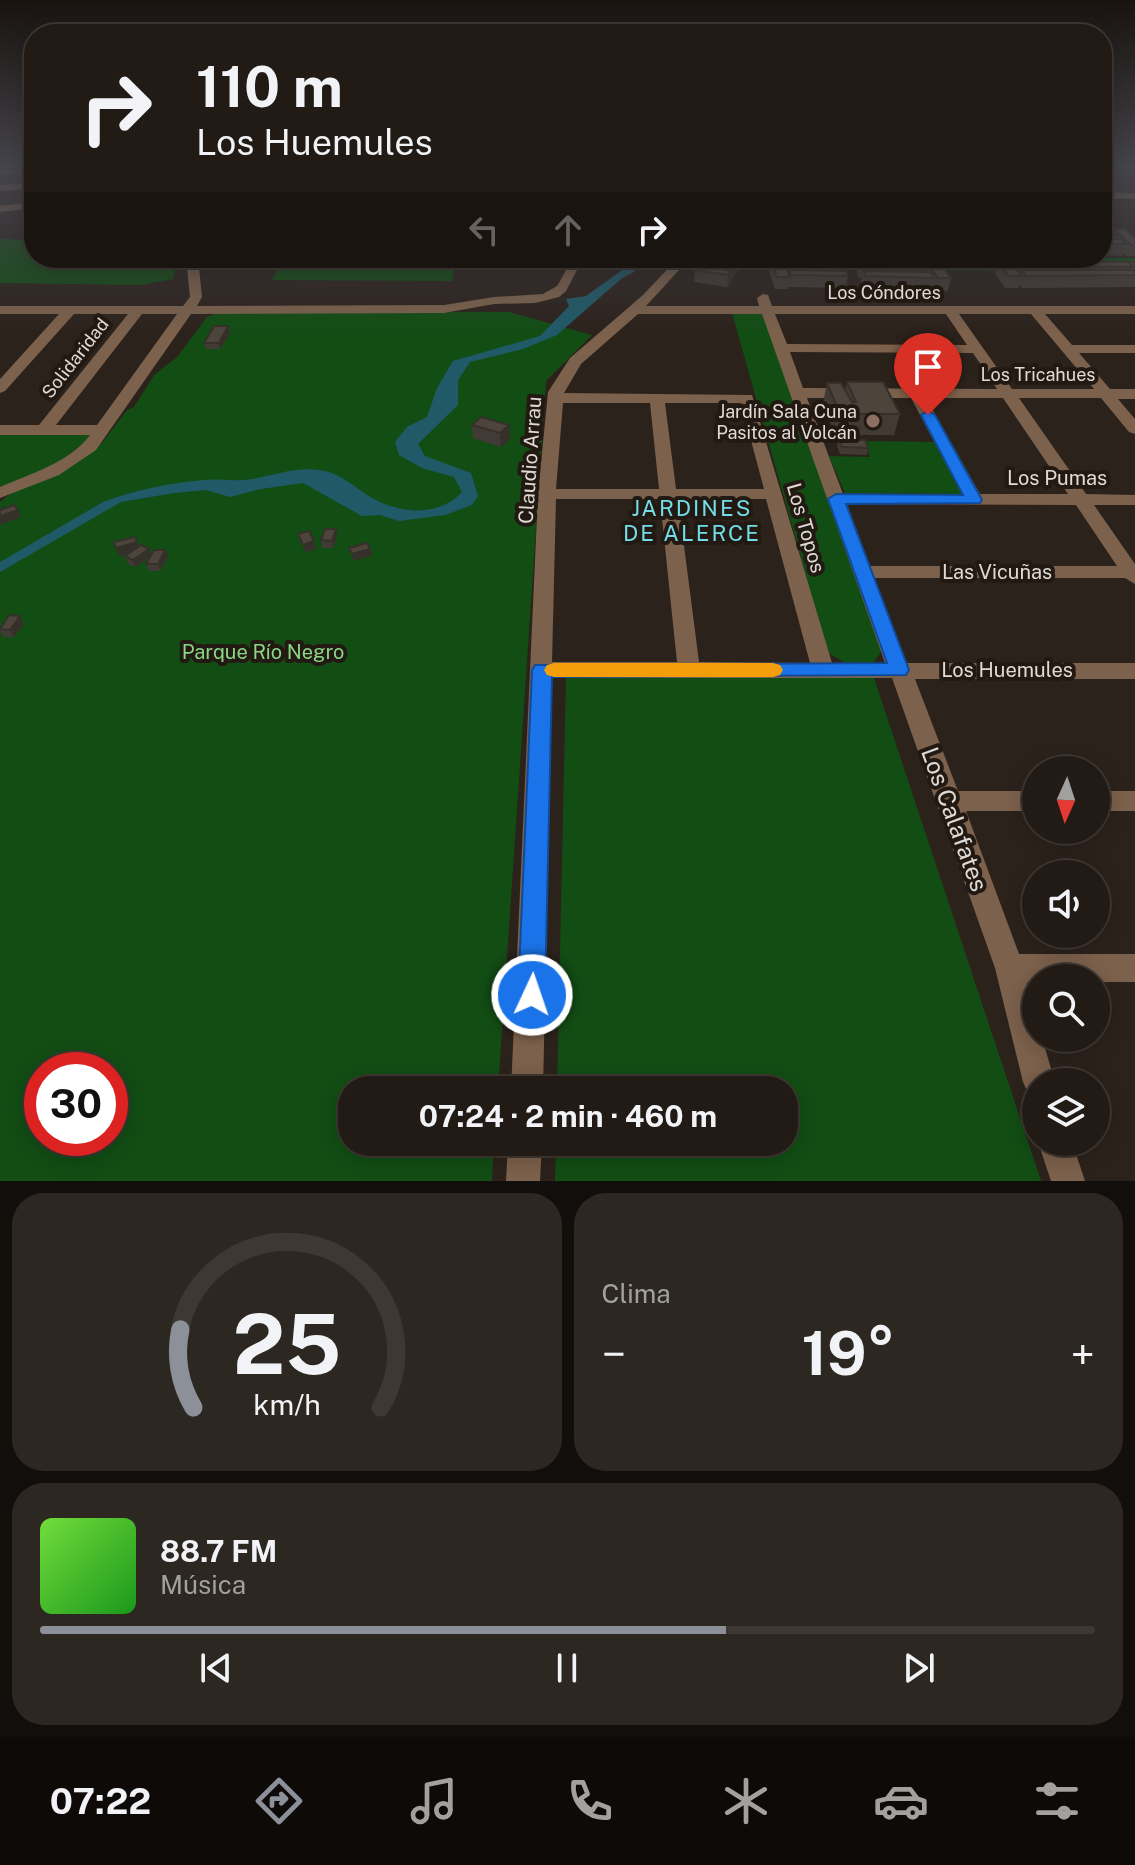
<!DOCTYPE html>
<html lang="es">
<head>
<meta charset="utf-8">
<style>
	body { margin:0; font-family:"Public Sans",sans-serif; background:#2d2722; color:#f1f3f6; height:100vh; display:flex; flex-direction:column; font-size:30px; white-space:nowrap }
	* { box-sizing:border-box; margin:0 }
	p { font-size:26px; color:#a2a1a0 }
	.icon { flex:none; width:44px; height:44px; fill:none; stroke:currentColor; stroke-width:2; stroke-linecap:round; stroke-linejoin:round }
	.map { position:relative; height:1181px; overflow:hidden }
	.drawer { display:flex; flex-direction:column; gap:12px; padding:12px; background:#120e0c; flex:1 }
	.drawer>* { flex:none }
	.banner { position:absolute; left:24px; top:24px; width:1088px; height:244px; border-radius:32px; box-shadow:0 4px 20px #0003,0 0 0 2px #3e3834; background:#211a15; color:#f1f3f6; overflow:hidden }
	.needle { width:52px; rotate:183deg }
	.controls { position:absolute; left:1022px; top:756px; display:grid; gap:16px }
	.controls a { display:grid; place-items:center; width:88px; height:88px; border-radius:50%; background:#211a15; box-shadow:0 4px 20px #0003,0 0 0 2px #3e3834; font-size:40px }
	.speed { position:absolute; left:24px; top:1052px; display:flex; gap:16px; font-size:40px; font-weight:700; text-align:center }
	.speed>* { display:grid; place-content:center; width:104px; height:104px; border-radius:50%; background:#211a15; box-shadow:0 4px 20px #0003,0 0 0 2px #3e3834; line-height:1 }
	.speed .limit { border:12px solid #d22; background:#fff; color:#111 }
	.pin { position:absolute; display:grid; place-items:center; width:68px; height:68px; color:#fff; margin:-82px -34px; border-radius:50% 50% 50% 0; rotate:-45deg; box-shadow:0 0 8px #0007 }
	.pin .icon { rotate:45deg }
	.me { position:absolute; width:88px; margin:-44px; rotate:3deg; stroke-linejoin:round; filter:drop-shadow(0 0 6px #0008) }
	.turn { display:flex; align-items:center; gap:28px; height:168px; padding:0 40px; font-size:36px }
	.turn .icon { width:104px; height:104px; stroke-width:2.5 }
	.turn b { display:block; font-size:56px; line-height:68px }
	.lanes { display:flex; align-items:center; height:76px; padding:0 40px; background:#0003; justify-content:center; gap:40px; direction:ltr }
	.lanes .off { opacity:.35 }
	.big { font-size:60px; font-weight:700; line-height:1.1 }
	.drawer .tile { flex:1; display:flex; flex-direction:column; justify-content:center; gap:12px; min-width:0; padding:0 28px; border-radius:32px; background:#2d2722 }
	.drawer .dial { align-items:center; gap:0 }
	.dial svg { height:208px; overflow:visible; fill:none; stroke:#3e3834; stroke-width:7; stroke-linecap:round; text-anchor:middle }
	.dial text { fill:#f1f3f6; stroke:none }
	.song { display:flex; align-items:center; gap:24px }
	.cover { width:96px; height:96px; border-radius:12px; background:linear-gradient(135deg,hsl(100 70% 55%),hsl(120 70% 35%)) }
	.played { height:8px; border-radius:4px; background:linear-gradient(90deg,#8c9099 65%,#3e3834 65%) }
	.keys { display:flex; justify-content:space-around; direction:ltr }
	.heat { display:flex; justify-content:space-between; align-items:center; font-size:44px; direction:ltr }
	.drawer .tiles { flex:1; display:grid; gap:12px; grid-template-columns:1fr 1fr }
	.tile:last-child { grid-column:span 2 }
	.trip { position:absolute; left:338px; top:1076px; width:460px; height:80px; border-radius:32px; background:#211a15; box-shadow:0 4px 20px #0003,0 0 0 2px #3e3834; font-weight:700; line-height:80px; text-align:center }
	.dock { display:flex; height:128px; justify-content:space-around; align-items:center; background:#0d0a08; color:#a2a1a0 }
	.dock .icon { width:56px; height:56px }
	.dock .on { color:#8c9099 }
	.dock b { font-size:36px; color:#f1f3f6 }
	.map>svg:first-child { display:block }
</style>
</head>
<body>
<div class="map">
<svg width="1135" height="1181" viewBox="0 0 1135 1181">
	<rect width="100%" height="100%" fill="#2c221c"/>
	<g fill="#124d14" fill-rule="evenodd">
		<polygon points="0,239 34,240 34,258 163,258 176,265 173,279 141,285 0,283"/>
		<polygon points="284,258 457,258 452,281 272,280"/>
		<polygon points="761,258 1135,258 1135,272 751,269"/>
		<path d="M509 312 592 335 546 381 498 1090H352V1142H494L492 1181H0V502L10 494 66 470 102 443 127 410 134 407 154 375 177 357 207 317 217 313ZM42 1070H110V1138H42Z"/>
		<polygon points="732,313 763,314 881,652 874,662 844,662 828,653"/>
		<polygon points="0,432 88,433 92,437 58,463 0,488"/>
		<polygon points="863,441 937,442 964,494 845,493 829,456 870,457"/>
		<polygon points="566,677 874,678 1041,1181 555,1181 556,1142 784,1142 784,1090 557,1090"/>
	</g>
	<path fill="#205a69" d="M632 258H644L634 272 622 278 557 335 523 349 470 362 458 380V405L418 444 425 456 471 473 478 496 472 505 445 515 399 521 380 515 362 516 303 483 261 489 230 497 206 490 174 493 121 502 0 572V562L103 502C134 490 171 483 204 480 220 478 238 482 253 479 276 475 295 467 319 470 341 473 354 487 372 498 401 514 439 517 462 492L454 477 422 468 399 455 395 442 407 427 427 417 437 388 453 361 540 336 569 306 566 299 586 296 629 265Z"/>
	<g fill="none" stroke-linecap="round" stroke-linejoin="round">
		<g fill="#7c614c" fill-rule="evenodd">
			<polygon points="34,168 34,172 0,175 0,169"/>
			<polygon points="34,182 34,188 0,191 0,185"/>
			<polygon points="1102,192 1135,193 1135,199 1102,198"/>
			<polygon points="34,202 34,208 0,212 0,206"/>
			<path d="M186 258H198L202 297 197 306 444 305 494 297 543 294 557 286C571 266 563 258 593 258L578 268 566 291 559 297 535 303 494 304 444 313 191 314 96 450 59 475 0 498V487C30 474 70 462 90 435H0V425H39L128 314H74L5 391 0 393V379L59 314H0V306H183L190 297ZM142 314H177L97 425H56Z"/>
			<path d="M678 258H690L646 306H759L757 298 763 294 768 295 772 306H1135V314H1045L1072 345H1135V353H1079L1110 389H1135V399H1118L1135 419V434L1129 432 1101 398H1019L1086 494 1135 495V505H1094L1135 564V584L1125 578H874L907 663H1135V679H915L958 791H1036V811H966L1019 954H1135V982H1096V978H1036V982H1027L1036 1018V1038H1042L1055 1082H1036V1097L1028 1093 1023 1082 995 968 892 678H552L543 1090H511L538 494 548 392 570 358 643 295ZM638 314H762L885 663H832L752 395 564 393 581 364ZM775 314H946L967 345 787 344ZM959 314H1031L1094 389H1012ZM790 352 973 353 997 389 803 388ZM807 398H911L962 494H843ZM926 398H1003L1068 494H980ZM563 403H650L659 489H556ZM665 403H741L764 489H676ZM556 499H660L677 662H552ZM678 499H766L810 663 699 662ZM847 504 1076 505 1117 566H870Z"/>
			<rect x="1096" y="791" width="39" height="20"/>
			<polygon points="508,1142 542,1142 540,1181 506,1181"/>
			<polygon points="1038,1142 1072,1142 1085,1181 1051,1181"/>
		</g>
	</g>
	<g fill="#423a34">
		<polygon points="1113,229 1135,238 1135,256 1126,256 1122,253 1122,256 1102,255 1102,230 1113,231"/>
		<polygon points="703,258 724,258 717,268 720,268 720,266 748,258 731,280 731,283 727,287 694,282 695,270"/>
		<polygon points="835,258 860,258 861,261 926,264 926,261 951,278 948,291 935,291 932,286 931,290 864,288 861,283 862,278 859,278 857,273 858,266 844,265 843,271 848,276 846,288 789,287 789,285 788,289 775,289 769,271 770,259 785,265 786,260 835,260"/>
		<polygon points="1049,258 1080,258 1078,262 1135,262 1135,287 1022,288 1019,285 1018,288 1005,288 995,274 998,262 1014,265 1015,261 1047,262"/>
		<polygon points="228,326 230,333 220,349 206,349 204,343"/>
		<polygon points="847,382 900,414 894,435 835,435 823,403 827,383 845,390"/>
		<polygon points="472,425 509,425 510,439 501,447 473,438"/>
		<polygon points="839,439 868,448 867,455 840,454 837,446"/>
		<polygon points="336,529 337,536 333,548 322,548 321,540"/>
		<polygon points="135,537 139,547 151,554 165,550 168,557 160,571 149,571 146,564 149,558 135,567 128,564 125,556 130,553 119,556"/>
		<polygon points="24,624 14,637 3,637 0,631 0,628"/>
	</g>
	<g fill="#36302a">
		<polygon points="716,258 724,258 713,273 711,272 712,264"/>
		<polygon points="740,258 748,258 731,280 733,268"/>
		<polygon points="732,271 731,283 727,287 728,275"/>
		<polygon points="228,326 230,333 220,349 219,343"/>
		<polygon points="509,425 510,439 501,447 500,433"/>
		<polygon points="18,510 21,517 0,525 0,516"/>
		<polygon points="336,529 337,536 333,548 332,541"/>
		<polygon points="314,541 316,549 305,552 303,545"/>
		<polygon points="137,542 140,550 119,556 116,548"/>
		<polygon points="149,549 152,556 135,567 133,560"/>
		<polygon points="370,549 372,556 353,561 352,554"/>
		<polygon points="165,550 168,557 160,571 158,564"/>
		<polygon points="20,616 24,624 14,637 10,630"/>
	</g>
	<g fill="#4d443c" stroke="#36302a" stroke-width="2">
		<polygon points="1113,229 1125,229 1135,238 1135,245 1131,245"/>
		<polygon points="1102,230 1112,230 1117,235 1102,235"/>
		<polygon points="1102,239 1121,239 1126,244 1102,244"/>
		<polygon points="703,258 716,258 712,264 699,262"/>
		<polygon points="726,258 740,258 733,268 720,266"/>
		<polygon points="837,258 860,258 861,260 838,260"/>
		<polygon points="770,259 783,259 790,277 777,277"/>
		<polygon points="786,260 842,261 844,266 788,265"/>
		<polygon points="859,261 925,262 928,267 861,266"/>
		<polygon points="926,261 939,261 951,278 938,278"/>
		<polygon points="1015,261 1135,262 1135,268 1129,263 1133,267 1019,266"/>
		<polygon points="998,262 1011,262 1022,276 1009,276"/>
		<polygon points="699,265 732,271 728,275 695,270"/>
		<polygon points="789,270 846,271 848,276 791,275"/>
		<polygon points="1021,270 1135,270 1135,275 1026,276"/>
		<polygon points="864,271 931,272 934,278 866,276"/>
		<polygon points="214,326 228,326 219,343 204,343"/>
		<polygon points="847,382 883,382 900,414 840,414 827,383 841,383 852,402 856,402"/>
		<polygon points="481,417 509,425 500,433 472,425"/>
		<polygon points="839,439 865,440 868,448 842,447"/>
		<polygon points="14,505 18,510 0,516 0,510"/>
		<polygon points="325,529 336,529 332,541 321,540"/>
		<polygon points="309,531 314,541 303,545 298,534"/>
		<polygon points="135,537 137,542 116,548 114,542"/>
		<polygon points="367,543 370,549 352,554 349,548"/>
		<polygon points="141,545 149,549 133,560 125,556"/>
		<polygon points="154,550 165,550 158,564 146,564"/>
		<polygon points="9,615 20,616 10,630 0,629"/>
	</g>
	<linearGradient id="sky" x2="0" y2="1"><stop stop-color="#18130f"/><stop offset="0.5" stop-color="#45444b"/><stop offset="1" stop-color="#45444b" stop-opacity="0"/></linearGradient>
	<rect width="1135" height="333" fill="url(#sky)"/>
	<polygon fill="#1a73e8" stroke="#114b97" stroke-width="2" points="928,411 935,415 982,500 980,503 846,504 909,670 906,675 552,677 545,995 541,1004 532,1008 522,1004 518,995 532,670 535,665 887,663 828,499 836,494 963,495 921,415"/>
	<polygon fill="#f59e0b" points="554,663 773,663 780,665 783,670 780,675 773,677 554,677 547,675 544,670 547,665"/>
	<circle fill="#8d6e63" stroke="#221913" stroke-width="3" cx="873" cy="421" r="8"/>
	<g text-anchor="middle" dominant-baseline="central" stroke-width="8" stroke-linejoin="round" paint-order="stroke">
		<g font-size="18" fill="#e0dad5" stroke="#221913">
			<text x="884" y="292">Los Cóndores</text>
			<text transform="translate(75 358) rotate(-52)">Solidaridad</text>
			<text x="1038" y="374">Los Tricahues</text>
		</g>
		<g font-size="18" fill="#e0dad5" stroke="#221913" text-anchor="end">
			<text x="857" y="411">Jardín Sala Cuna<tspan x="857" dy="21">Pasitos al Volcán</tspan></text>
		</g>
		<g font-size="20" fill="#e0dad5" stroke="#221913">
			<text transform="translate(530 460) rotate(-86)">Claudio Arrau</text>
			<text x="1057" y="478">Los Pumas</text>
			<text transform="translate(806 528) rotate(74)">Los Topos</text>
			<text x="997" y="572">Las Vicuñas</text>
			<text x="1007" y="670">Los Huemules</text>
		</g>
		<g font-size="20" fill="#89d786" stroke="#221913">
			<text x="263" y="652">Parque Río Negro</text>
		</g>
		<g font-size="22" letter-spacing="2" fill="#72dde9" stroke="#221913">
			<text x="692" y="508">JARDINES<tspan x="692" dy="25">DE ALERCE</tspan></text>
		</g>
		<g font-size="24" fill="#e0dad5" stroke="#221913">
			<text transform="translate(955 819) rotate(70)">Los Calafates</text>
		</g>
	</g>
</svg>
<div class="controls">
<a><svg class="needle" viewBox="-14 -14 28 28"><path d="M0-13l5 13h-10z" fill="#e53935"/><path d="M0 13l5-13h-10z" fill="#a2a1a0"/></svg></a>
<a><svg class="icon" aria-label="sound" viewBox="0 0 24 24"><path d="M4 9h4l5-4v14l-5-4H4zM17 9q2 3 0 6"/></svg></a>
<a><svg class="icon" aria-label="search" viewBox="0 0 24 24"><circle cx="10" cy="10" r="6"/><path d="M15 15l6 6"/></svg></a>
<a><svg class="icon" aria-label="layers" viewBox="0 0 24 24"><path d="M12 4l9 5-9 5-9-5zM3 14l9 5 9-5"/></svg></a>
</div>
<div class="speed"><div class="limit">30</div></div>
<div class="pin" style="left:928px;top:415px;background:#d93025"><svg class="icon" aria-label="arrive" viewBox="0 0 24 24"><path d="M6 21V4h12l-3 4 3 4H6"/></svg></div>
<svg class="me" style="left:532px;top:995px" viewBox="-20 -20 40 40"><circle r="17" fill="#1a73e8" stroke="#fff" stroke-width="3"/><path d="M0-11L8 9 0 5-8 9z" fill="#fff"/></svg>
<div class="trip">07:24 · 2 min · 460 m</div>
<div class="banner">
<div class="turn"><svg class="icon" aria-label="right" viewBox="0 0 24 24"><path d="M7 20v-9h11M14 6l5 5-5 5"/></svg><div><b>110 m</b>Los Huemules</div></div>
<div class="lanes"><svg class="icon off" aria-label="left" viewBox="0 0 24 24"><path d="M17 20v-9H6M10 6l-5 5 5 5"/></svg><svg class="icon off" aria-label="ahead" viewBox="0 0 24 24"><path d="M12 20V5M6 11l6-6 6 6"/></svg><svg class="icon" aria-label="right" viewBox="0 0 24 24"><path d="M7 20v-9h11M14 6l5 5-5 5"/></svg></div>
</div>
</div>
<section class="drawer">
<div class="tiles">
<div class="tile dial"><svg viewBox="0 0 100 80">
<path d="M14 69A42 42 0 1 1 86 69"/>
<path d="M14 69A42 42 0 0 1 9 39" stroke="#8c9099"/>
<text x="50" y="56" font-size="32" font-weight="700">25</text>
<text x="50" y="72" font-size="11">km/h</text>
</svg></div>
<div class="tile"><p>Clima</p>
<div class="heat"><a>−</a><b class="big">19°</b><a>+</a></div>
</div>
<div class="tile">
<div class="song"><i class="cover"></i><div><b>88.7 FM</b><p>Música</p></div></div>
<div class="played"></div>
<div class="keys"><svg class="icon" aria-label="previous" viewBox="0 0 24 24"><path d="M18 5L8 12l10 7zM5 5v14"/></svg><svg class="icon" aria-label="pause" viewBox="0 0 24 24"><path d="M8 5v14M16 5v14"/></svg><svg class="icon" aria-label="next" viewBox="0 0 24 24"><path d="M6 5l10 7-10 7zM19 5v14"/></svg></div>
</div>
</div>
</section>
<nav class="dock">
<b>07:22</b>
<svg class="icon on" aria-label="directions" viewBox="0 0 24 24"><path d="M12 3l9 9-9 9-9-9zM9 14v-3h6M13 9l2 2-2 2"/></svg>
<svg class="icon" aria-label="music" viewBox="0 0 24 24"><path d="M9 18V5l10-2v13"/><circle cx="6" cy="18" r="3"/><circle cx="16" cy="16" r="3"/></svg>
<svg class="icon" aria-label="phone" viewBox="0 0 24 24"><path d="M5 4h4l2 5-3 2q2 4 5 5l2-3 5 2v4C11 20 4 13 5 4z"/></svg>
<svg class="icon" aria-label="climate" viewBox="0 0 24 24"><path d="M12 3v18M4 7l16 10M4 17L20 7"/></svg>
<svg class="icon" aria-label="car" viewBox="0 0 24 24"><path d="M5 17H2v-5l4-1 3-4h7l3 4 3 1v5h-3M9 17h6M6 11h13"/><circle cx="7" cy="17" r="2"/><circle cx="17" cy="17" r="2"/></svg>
<svg class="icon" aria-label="filters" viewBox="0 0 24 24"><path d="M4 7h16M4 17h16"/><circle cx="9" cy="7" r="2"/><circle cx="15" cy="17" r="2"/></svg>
</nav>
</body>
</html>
